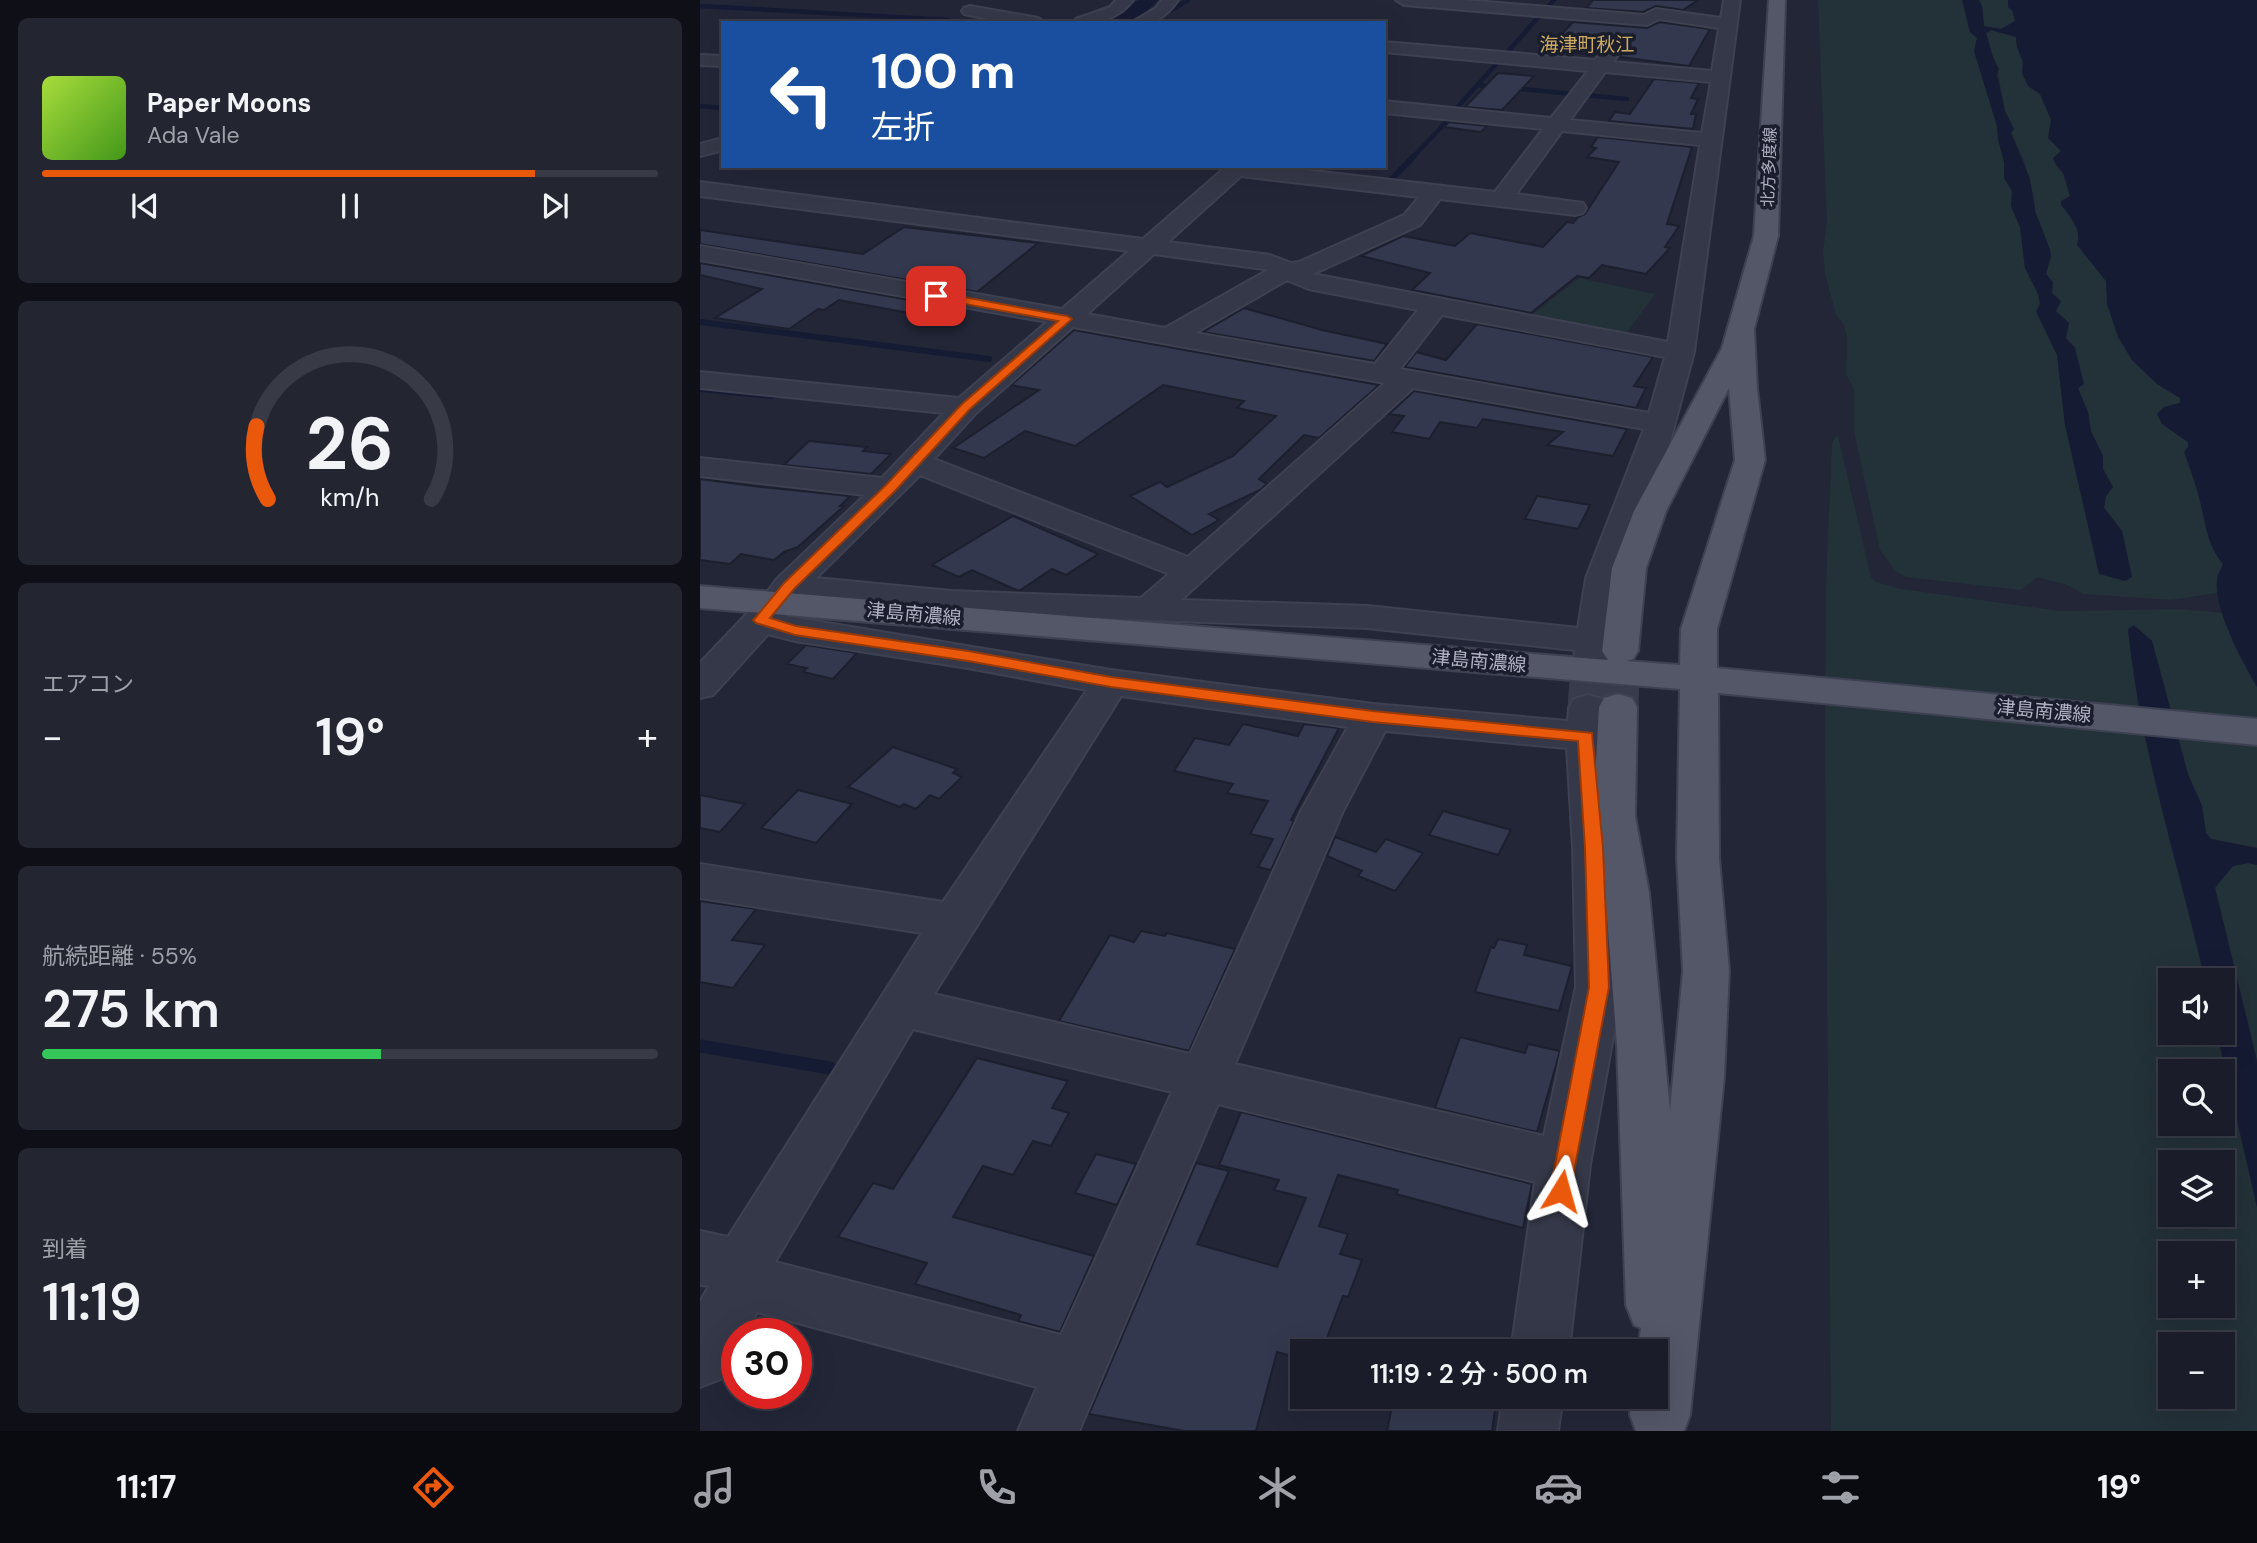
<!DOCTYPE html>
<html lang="ja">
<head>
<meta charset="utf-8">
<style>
	body { margin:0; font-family:"DM Sans","Noto Sans JP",sans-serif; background:#232531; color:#f1f3f6; height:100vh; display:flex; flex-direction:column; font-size:26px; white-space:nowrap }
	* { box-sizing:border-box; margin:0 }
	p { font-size:23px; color:#9fa1a8 }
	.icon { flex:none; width:38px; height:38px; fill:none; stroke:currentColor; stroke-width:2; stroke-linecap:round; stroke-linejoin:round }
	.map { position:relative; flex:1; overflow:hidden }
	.sheet { display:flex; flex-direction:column; gap:18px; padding:18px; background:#0e0f17; width:700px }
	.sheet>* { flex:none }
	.guide { position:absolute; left:21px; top:21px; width:665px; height:147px; border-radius:0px; box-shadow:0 7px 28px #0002,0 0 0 2px #383a46; background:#1a4fa0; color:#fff; overflow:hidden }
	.controls { position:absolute; left:1458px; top:968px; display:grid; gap:14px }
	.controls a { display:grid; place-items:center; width:77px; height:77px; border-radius:0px; background:#1a1c29; box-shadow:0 7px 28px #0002,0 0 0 2px #383a46; font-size:35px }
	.speed { position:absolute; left:21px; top:1318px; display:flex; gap:14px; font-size:35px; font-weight:700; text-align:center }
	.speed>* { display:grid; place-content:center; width:91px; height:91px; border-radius:50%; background:#1a1c29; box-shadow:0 7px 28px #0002,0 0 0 2px #383a46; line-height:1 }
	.speed .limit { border:10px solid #d22; background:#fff; color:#111 }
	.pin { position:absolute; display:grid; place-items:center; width:60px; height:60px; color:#fff; margin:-30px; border-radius:14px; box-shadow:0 4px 10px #0006 }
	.me { position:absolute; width:77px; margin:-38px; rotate:8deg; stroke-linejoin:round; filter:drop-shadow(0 0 5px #0008) }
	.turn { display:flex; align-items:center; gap:24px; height:147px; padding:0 35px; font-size:32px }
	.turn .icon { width:91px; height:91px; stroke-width:2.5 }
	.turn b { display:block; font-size:49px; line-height:60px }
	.big { font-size:52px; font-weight:600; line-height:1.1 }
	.sheet .tile { flex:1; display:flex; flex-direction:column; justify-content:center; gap:10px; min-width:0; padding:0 24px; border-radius:10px; background:#232531 }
	.sheet .dial { align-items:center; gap:0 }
	.dial svg { height:182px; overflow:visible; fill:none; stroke:#383a46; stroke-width:7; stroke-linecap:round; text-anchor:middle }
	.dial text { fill:#f1f3f6; stroke:none }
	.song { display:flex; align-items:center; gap:21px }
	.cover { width:84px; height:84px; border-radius:10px; background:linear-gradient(135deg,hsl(80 70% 55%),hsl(100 70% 35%)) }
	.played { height:7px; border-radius:4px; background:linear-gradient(90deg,#ea580c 80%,#383a46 80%) }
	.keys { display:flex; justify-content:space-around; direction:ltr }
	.heat { display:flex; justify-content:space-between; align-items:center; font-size:38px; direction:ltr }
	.charge { height:10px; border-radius:5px; background:linear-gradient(90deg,#34c759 55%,#383a46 0) }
	.trip { position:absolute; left:590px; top:1339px; width:378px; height:70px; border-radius:0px; background:#1a1c29; box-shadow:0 7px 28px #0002,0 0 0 2px #383a46; font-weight:600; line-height:70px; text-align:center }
	.tabs { display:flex; height:112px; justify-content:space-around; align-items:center; background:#0a0b10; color:#9fa1a8 }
	.tabs .icon { width:49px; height:49px }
	.tabs .selected { color:#ea580c }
	.tabs b { font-size:32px; color:#f1f3f6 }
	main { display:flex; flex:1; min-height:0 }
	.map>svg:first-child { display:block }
</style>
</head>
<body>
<main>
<section class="sheet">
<div class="tile">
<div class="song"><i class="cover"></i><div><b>Paper Moons</b><p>Ada Vale</p></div></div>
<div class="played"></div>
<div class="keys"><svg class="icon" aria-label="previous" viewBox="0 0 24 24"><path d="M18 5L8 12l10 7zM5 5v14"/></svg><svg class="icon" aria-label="pause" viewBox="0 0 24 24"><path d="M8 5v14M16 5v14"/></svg><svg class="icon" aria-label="next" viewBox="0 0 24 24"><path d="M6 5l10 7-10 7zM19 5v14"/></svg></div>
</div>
<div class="tile dial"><svg viewBox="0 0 100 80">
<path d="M14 69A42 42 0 1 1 86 69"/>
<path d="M14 69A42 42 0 0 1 9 37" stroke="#ea580c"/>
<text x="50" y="56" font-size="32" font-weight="700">26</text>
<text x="50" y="72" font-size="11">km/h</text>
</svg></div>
<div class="tile"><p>エアコン</p>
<div class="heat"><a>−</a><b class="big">19°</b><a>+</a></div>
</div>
<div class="tile"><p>航続距離 · 55%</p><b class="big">275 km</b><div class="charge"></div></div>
<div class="tile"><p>到着</p><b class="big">11:19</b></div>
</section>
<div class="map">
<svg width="1557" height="1431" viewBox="0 0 1557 1431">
	<rect width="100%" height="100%" fill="#222637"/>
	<g fill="#233138" fill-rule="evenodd">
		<path d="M1118 0H1262L1270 32 1277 38 1274 51 1297 126 1298 139 1304 162V178L1312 191 1311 206 1320 227 1325 268 1338 293 1340 304 1336 311 1357 355 1365 425 1432 577 1422 531 1404 508 1406 496 1412 487 1403 469V456L1391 431 1388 412 1379 395 1375 348 1366 338 1356 310 1358 298 1351 291 1352 285 1346 274 1350 250 1335 211V202L1325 163 1311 132 1314 129 1305 111 1296 63 1290 56 1286 35 1291 30 1316 37 1317 47 1323 62 1322 73 1328 86 1340 94 1351 120 1349 133 1361 151 1355 165 1362 172 1370 196 1361 204 1377 228 1395 268 1406 281V289L1432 360 1457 384 1480 398V403L1464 407 1462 424 1488 442V447L1484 452C1490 468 1496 485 1500 501 1506 525 1507 544 1523 564L1517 576V593L1471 600 1383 594 1367 585 1337 577 1321 590 1206 577 1195 571 1180 550 1154 432V388L1146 374 1147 338 1144 325 1136 315 1125 274 1123 252 1127 222 1125 176Z"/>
		<polygon points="1279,0 1308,0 1315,21 1301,29 1284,26 1282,6"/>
		<polygon points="879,278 955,294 923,338 825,320"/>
		<path d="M1138 436 1171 577 1176 582 1202 589 1360 611 1482 609 1523 613 1534 646 1557 687V848L1511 839 1506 833 1502 806 1488 774 1452 641 1428 629 1440 719 1481 874 1505 980H1470V1032L1517 1033 1557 1207V1431H1131L1125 741 1126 587 1132 444 1135 437ZM1470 1071H1522V1124H1470ZM1470 1162H1522V1214H1470ZM1470 1253H1522V1306H1470ZM1470 1344H1522V1396H1470Z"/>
		<polygon points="1548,863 1557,865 1557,1061 1515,887 1533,866"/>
	</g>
	<g fill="#161b34">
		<path d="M438 0H458C439 21 424 23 397 23L416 15Z"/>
		<path d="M1262 0H1279L1282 6 1284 26 1301 29 1315 21 1313 11 1308 7V0H1557V687C1543 662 1513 608 1517 580 1518 574 1521 569 1523 564 1507 544 1506 525 1500 501 1496 484 1490 468 1484 452L1488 447V442L1462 424 1457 414 1464 407 1480 403V398L1457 384 1432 360 1418 337 1407 304 1406 281 1377 245C1382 230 1371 216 1361 205V201L1370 196C1368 189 1366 179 1363 173 1359 167 1355 165 1353 158L1361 151 1348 138 1351 120 1340 94 1328 86 1322 73 1323 62 1317 47 1316 37 1291 30 1286 33C1291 47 1290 54 1299 69L1297 75 1305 111 1314 129 1311 133 1330 179 1335 211 1350 250 1351 256 1346 274 1353 282 1352 294 1361 301 1356 311 1369 323 1366 338 1375 348 1384 384 1378 388 1388 412 1391 431 1403 456V469L1413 487 1406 496 1404 508 1422 531 1432 577 1425 581 1399 574 1365 425 1357 355 1336 311 1340 304 1338 294 1325 268 1320 227 1311 206 1312 191 1304 178V162L1298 139 1297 126 1274 51 1277 38 1270 32Z"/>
		<path d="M1434 625 1452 641 1488 774 1502 806 1506 833 1511 839 1557 848V865L1548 863 1533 866 1515 888 1557 1061V1207L1517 1033 1522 1032V980H1505C1478 863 1440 748 1428 629Z"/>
	</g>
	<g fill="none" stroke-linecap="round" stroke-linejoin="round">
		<g stroke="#161b34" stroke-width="4.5">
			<polyline points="0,6 248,20"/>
			<polyline points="845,10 854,0"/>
			<polyline points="449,23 488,0"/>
			<polyline points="797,55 804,56 842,13"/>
			<polyline points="778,85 873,94 868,100"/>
			<polyline points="885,95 927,99"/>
			<polyline points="0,106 23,108"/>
			<polyline points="753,112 800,60"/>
			<polyline points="712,158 751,117"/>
		</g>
		<g stroke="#161b34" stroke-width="6">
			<polyline points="683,182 688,183 714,156"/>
			<polyline points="0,322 289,359"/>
		</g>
		<polyline stroke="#161b34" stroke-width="8" points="0,388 71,395"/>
		<polyline stroke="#161b34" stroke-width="13" points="0,1046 130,1068"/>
	</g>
	<g fill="#34384e" stroke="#1c1f2e" stroke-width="2">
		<polygon points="893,0 998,0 983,10 956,6 943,12 886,8"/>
		<polygon points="873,22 947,28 959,22 1010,29 989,66 920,57 923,51 911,44 903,46 896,55 847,50"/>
		<polygon points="798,73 834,76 802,110 765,107"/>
		<polygon points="954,79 999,83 991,98 998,99 991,114 996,114 993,129 909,121 915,112 930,114"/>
		<polygon points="749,122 787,126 781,132 744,127"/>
		<polygon points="898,137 992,147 967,224 979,226 965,247 970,248 946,274 902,265 889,278 877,276 831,313 712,290 730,273 661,256 703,236 755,246 770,233 843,247 867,222 873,223 878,217 885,214 919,162 887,157 896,148 891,147"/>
		<polygon points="204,227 338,243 277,292 0,244 0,230 163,254"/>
		<polygon points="0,263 255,308 241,319 139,300 124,310 118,309 89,329 15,318 62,289 0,275"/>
		<polygon points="544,308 622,330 687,344 674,361 503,332"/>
		<polygon points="777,324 953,357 934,386 946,388 936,408 705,367 716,352 746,360"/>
		<polygon points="374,330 679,385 619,438 604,435 559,479 567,484 560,490 509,514 519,520 492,535 430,496 460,482 467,487 533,456 576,416 537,408 544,401 463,385 375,446 325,431 284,458 253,448 339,390 311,385"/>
		<polygon points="714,391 927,429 913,456 847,445 863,432 783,419 777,428 740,422 729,439 692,432 704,416 689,414"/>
		<polygon points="109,441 167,447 163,451 191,454 171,474 84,465"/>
		<polygon points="0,479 61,487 150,496 140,506 144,506 98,547 84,552 74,560 41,554 30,564 0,560"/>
		<polygon points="837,496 890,505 878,529 825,519"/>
		<polygon points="313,516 398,554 366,575 352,569 319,591 272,570 259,577 232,565"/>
		<polygon points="106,645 157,653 133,679 103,672 107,668 87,664"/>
		<polygon points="543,724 598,736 604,724 639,728 591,820 594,821 571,870 558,867 573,839 550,834 568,801 527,793 533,784 474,771 495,738 529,745"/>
		<polygon points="193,747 257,769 253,773 262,777 239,799 230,795 216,809 204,804 200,807 148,787"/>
		<polygon points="98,790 152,804 116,843 61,828"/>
		<polygon points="0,795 45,804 20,832 0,828"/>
		<polygon points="743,811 811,830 798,855 729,835"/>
		<polygon points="635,837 676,852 686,839 723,853 695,891 658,876 662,871 627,856"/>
		<polygon points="0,901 56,909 32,940 65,945 33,988 0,982"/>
		<polygon points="441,931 465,936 467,933 535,949 489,1051 359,1021 410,935 434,942"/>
		<polygon points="798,939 827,945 824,955 872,966 859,1011 775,992 791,947 794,948"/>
		<polygon points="760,1037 825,1053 828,1044 860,1051 837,1132 735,1108"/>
		<polygon points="277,1058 368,1081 352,1108 369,1113 351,1146 333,1141 313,1175 283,1166 253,1217 394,1256 360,1332 318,1321 321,1315 215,1284 227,1263 138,1237 173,1183 193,1189"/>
		<polygon points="541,1112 832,1184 823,1228 696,1194 698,1190 638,1175 619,1226 648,1234 640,1254 662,1260 648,1297 643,1296 622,1351 602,1351 602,1359 577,1352 556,1431 484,1431 389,1414 496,1163 529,1171 497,1244 577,1267 606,1198 574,1190 579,1180 519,1165"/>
		<polygon points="396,1154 436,1164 417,1205 375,1193"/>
		<polygon points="705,1341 765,1351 703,1351"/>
		<polygon points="694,1396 797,1396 792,1431 687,1431"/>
	</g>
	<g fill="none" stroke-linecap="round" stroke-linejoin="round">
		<polyline stroke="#373b4c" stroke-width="41" stroke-dasharray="41 20" stroke-linecap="butt" points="888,708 891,667"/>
		<polyline stroke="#373b4c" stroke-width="41" stroke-dasharray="41 20" stroke-linecap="butt" points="918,707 920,651"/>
		<g stroke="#3e4151" stroke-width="4">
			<g id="minor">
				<path d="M416 0H433C418 20 398 23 374 23L376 19 410 7Z"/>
				<path d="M462 0H478C465 19 454 23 431 23L456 8Z"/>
				<path d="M696 0H763L944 15 956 9 1021 18 1024 0H1040L994 352 968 449 920 578 909 666 904 674 891 678 878 674 873 666 875 650 667 628 251 613 98 597 85 616 411 670 673 704 868 721 869 708 874 699 888 695 902 699 907 708 906 736 915 847 922 987 890 1165 869 1351H811L835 1182 518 1104 379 1431H318L337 1387 57 1312 45 1334H37V1349L21 1379 0 1387V1302L9 1286 0 1285V1231L28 1237 222 933 0 898V864L243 902 387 690 268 668 95 641 68 634 13 695 0 698V663L65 595 77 579 165 495 0 476V458L182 478 244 413 0 388V372L259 398 347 322 0 260V246L362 309 429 251 0 196V182L443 239 527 166H569L795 192 843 129 684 113V101L851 118 888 71 684 52V42L895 60 905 48 911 47 920 52 913 62 1012 71 1019 28 959 19 947 25 704 5ZM905 72 1011 82 1002 133 870 120ZM862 131 1000 145 968 342 613 274 720 225 740 199 875 215 883 213 886 208 883 203 816 194ZM541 176 719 197 704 215 599 262 591 263 570 255 468 242ZM454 254 564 269 568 270 465 328 387 314ZM587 280 609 289 718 310 675 364 495 333ZM742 315 965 357 949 413 700 369ZM373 327 685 383 488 557 234 459 276 413ZM713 388 944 429 886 578 878 628 667 606 481 600ZM220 475 469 574 441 598 251 591 116 578ZM421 696 648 727 601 811 490 1054 234 994ZM685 731 867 748 873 847 876 987 844 1136 535 1064 643 811ZM213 1029 472 1092 361 1335 75 1262Z"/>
				<polygon points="270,6 338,18 346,23 308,23 264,14 262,11 264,8"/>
				<polygon points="0,55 23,56 23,66 0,65"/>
				<polygon points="23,138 23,150 0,156 0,144"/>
				<polygon points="803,1396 863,1396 858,1431 798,1431"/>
			</g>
		</g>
		<g stroke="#3e4151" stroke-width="4">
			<path id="major" d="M1069 0H1085L1078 236 1054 329 1057 388 1065 460 1017 629V668L1557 719V745L1018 693 1019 858 1029 971 1024 1077 990 1415 984 1431H936L930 1415 932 1396H956V1351H938L941 1328 934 1325 926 1305 917 1045 905 893 893 816 899 707 904 698 918 694 932 698 937 707 935 816 949 893 970 1111 983 971 977 858 980 689 0 608V586L908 660 902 651 912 568 934 511 1022 348 1054 236ZM1029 388 1035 460 981 629 980 665 926 661 933 659 938 651 946 568 966 511Z"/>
		</g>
		<use href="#minor" fill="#353848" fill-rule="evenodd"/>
		<use href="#major" fill="#535768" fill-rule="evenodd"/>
	</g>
	<polygon fill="#ea580c" stroke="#983908" stroke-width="2" points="236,292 367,316 372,319 270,409 195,491 94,589 70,618 96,626 268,651 411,677 673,711 892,733 903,848 909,987 869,1198 861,1201 853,1198 850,1191 889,987 885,848 878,741 673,722 411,687 268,661 95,635 56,623 53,620 56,617 84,583 186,485 262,404 358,321 232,298 232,293"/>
	<g text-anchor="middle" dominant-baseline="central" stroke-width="7" stroke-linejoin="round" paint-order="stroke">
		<g font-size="16" fill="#b0b2c4" stroke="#1a1d2c">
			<text transform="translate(1069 167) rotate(-88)">北方多度線</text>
		</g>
		<g font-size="19" fill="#ceab61" stroke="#1a1d2c">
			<text x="887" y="44">海津町秋江</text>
		</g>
		<g font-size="19" fill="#b0b2c4" stroke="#1a1d2c">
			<text transform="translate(214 614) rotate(5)">津島南濃線</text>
			<text transform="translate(779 661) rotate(5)">津島南濃線</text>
			<text transform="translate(1344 711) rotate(5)">津島南濃線</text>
		</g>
	</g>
</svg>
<div class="controls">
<a><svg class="icon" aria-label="sound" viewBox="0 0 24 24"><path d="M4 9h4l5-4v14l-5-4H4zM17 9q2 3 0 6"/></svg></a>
<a><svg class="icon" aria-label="search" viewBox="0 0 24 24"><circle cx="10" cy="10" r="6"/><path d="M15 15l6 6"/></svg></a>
<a><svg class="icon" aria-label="layers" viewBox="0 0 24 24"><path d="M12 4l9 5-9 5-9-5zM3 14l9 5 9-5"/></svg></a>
<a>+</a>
<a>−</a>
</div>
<div class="speed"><div class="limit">30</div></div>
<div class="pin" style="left:236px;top:296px;background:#d93025"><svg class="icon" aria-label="arrive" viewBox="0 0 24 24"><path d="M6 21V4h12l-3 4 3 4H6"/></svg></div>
<svg class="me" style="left:861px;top:1191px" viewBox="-20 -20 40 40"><path d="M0-17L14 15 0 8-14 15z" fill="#ea580c" stroke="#fff" stroke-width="4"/></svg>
<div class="trip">11:19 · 2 分 · 500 m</div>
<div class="guide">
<div class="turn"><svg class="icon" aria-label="left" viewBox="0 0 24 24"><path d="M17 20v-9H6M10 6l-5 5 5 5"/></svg><div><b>100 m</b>左折</div></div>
</div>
</div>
</main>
<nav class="tabs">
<b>11:17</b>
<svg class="icon selected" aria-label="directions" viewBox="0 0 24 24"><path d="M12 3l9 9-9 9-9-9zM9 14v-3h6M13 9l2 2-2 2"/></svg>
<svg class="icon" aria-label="music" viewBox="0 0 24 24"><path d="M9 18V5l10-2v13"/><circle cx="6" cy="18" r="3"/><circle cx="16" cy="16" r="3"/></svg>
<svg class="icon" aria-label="phone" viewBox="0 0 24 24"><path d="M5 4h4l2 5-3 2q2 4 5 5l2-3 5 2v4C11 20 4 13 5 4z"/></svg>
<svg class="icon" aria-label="climate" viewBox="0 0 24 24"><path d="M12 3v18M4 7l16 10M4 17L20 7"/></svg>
<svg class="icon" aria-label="car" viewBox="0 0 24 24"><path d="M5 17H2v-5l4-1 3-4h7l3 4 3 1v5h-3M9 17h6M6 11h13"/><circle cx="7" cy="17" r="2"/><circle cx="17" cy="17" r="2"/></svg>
<svg class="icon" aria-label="filters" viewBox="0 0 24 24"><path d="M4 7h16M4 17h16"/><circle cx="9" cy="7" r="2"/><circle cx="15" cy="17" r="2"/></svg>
<b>19°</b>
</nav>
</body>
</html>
